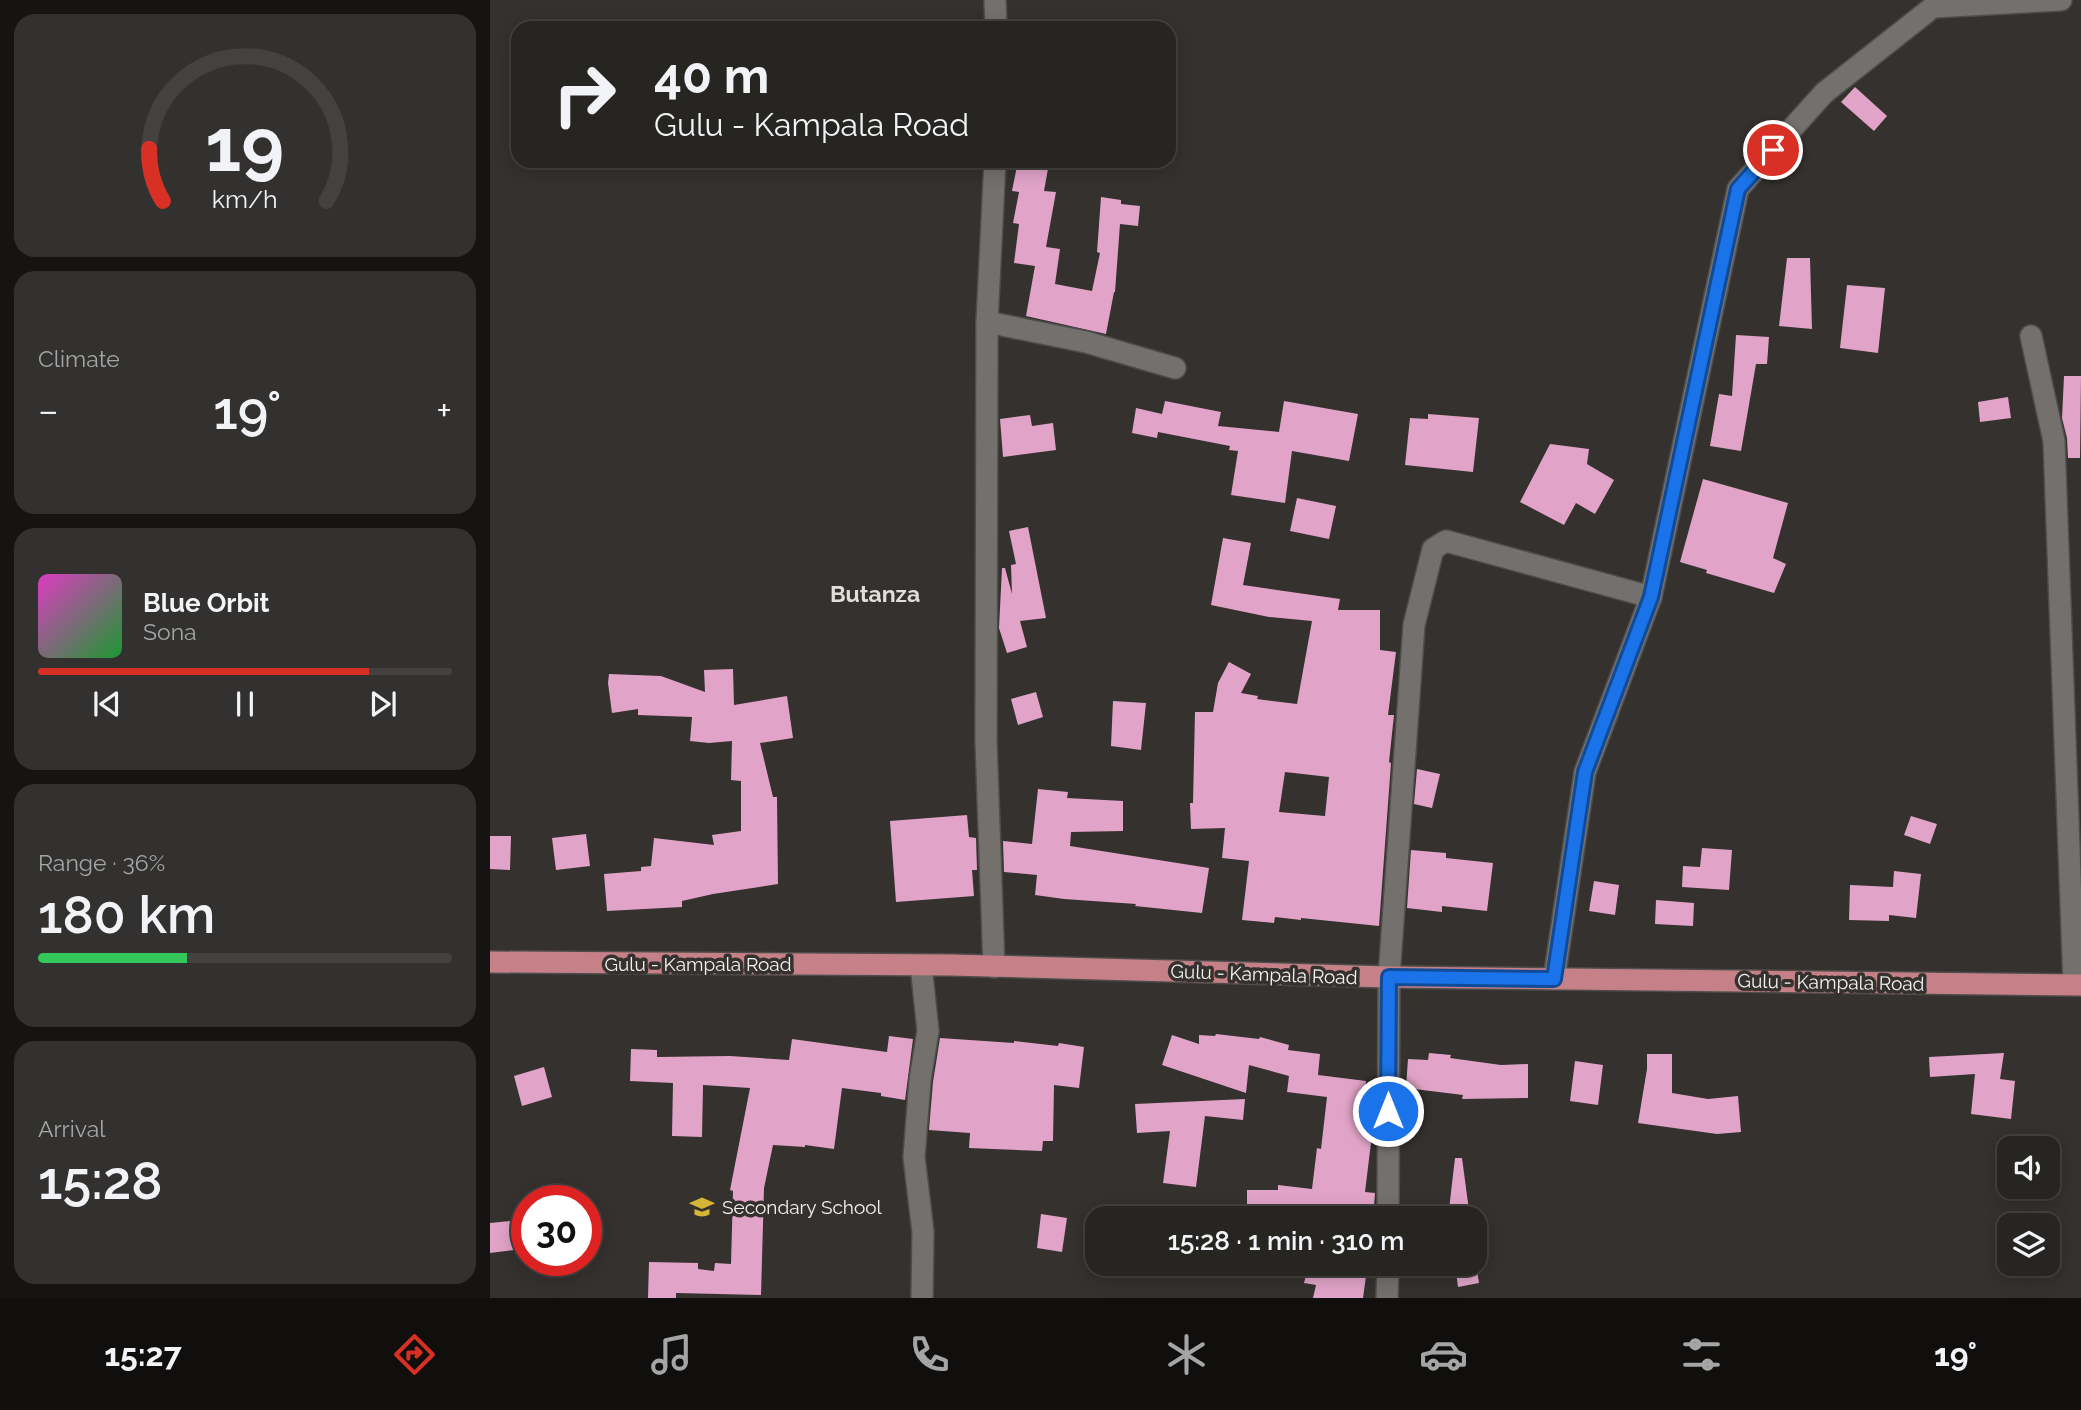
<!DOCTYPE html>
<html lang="en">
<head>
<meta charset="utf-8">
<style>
	body { margin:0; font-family:Raleway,sans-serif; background:#33312f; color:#f1f3f6; height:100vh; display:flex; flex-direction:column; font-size:26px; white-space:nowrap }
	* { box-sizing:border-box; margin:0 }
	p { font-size:23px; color:#a4a5a5 }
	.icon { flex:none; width:38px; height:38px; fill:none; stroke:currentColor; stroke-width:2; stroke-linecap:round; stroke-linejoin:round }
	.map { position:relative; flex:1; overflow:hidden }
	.panel { display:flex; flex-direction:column; gap:14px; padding:14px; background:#151413; width:490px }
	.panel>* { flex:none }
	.guide { position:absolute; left:21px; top:21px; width:665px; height:147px; border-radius:21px; box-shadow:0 4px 18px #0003,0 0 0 2px #434240; background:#272522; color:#f1f3f6; overflow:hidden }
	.fabs { position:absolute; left:1507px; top:1136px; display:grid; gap:14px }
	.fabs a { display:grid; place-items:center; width:63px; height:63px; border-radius:14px; background:#272522; box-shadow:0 4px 18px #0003,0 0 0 2px #434240; font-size:35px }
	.speed { position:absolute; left:21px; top:1185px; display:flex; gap:14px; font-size:35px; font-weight:700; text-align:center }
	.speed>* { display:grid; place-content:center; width:91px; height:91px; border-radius:50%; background:#272522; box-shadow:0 4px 18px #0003,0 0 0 2px #434240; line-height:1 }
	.speed .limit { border:10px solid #d22; background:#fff; color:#111 }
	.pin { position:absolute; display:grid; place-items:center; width:60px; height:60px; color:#fff; margin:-30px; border:4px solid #fff; border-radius:50%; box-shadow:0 2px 7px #0007 }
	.me { position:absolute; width:77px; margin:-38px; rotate:0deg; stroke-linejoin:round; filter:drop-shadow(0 0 5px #0008) }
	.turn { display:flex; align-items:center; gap:24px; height:147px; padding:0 28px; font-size:32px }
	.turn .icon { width:91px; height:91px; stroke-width:2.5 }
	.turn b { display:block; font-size:49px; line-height:60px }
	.big { font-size:52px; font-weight:600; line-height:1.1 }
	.panel .widget { flex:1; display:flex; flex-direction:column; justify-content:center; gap:10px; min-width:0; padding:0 24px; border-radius:21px; background:#33312f }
	.panel .dial { align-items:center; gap:0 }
	.dial svg { height:182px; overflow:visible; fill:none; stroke:#434240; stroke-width:7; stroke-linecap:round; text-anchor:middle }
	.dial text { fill:#f1f3f6; stroke:none }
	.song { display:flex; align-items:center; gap:21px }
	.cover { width:84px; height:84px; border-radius:10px; background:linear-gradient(135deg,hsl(310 70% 55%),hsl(130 70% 35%)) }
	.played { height:7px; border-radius:4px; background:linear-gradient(90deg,#d93025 80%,#434240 80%) }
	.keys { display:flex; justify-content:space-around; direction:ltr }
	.heat { display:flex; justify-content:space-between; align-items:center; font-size:38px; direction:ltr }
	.charge { height:10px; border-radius:5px; background:linear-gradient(90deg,#34c759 36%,#434240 0) }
	.trip { position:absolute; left:595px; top:1206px; width:402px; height:70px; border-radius:21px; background:#272522; box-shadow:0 4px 18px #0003,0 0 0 2px #434240; font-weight:600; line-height:70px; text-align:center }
	.tabs { display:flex; height:112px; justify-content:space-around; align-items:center; background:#100f0e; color:#a4a5a5 }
	.tabs .icon { width:49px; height:49px }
	.tabs .on { color:#d93025 }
	.tabs b { font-size:32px; color:#f1f3f6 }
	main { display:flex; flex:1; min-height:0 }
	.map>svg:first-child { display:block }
</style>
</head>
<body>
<main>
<section class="panel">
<div class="widget dial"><svg viewBox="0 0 100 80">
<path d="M14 69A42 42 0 1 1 86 69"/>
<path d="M14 69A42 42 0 0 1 8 46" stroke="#d93025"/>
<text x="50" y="56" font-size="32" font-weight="700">19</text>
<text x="50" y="72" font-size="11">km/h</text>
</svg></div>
<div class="widget"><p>Climate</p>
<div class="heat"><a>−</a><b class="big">19°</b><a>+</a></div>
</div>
<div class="widget">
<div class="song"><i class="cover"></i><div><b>Blue Orbit</b><p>Sona</p></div></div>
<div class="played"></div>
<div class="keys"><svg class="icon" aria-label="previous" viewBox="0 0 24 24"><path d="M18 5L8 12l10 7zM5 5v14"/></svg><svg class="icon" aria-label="pause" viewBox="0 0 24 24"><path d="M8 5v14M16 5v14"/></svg><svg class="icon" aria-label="next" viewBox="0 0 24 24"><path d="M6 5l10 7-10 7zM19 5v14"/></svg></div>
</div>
<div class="widget"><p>Range · 36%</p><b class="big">180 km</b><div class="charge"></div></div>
<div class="widget"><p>Arrival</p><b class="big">15:28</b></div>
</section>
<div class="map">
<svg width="1591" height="1298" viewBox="0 0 1591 1298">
	<rect width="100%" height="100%" fill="#34312e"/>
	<g fill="#e1a4c8" fill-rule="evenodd">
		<polygon points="1365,87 1397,116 1384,131 1351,102"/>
		<polygon points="528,161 559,163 554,191 566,192 556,247 570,249 565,284 602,291 610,253 607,252 611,197 631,200 631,204 650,206 648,226 630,224 625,292 624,292 616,334 536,316 545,266 524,263 529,224 523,223 529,192 522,191"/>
		<polygon points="1297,258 1320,258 1322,329 1289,326"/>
		<polygon points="1357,285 1395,288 1388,353 1350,348"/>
		<polygon points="1246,335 1279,337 1277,364 1266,364 1251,451 1220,446 1229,394 1242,396"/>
		<polygon points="1574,376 1591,376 1590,458 1578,458 1577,438 1572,418"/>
		<polygon points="1518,397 1521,418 1490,422 1488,402"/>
		<polygon points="675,401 731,412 728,426 789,432 794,401 868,414 859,461 802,451 795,503 741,495 748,451 739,450 740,446 668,432 667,438 642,433 646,408 672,414"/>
		<polygon points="938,414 989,418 983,472 915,465 920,418 938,419"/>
		<polygon points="540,415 542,426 563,423 566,450 513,457 510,419"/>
		<polygon points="1060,444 1099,449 1097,464 1124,480 1105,514 1086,503 1074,525 1030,502"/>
		<polygon points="1213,479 1298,503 1283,558 1296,564 1284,593 1216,573 1217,570 1190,562"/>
		<polygon points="807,498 846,506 839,539 800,531"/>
		<polygon points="538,527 556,618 530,621 537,647 517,653 509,628 512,568 515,568 522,594 521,565 526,564 519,531"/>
		<path d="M733 538 761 543 753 585 850 599 848 610H890V650L906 652 898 715H904L899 762 901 763 889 926 811 918V920L785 917 784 923 752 920 759 861 732 858 735 828 701 829 700 803H703L705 712H723L728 683 739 662 761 674 751 693 768 696 767 699 807 704 822 621 779 617 721 605ZM795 772 839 777 835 816 789 812Z"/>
		<polygon points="243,669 244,705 297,696 303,738 270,743 283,797 287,797 288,884 223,894 192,901 192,907 117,911 114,874 151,871 151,867 161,866 164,838 224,845 222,835 251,831 251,781 241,780 242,741 219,743 200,741 202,717 148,715 148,709 122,713 118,683 119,674 171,676 215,692 214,670"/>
		<polygon points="546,692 553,717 528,725 521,699"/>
		<polygon points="623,701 656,703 651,750 621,746"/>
		<polygon points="927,769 950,774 942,808 924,804"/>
		<polygon points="548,789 578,792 577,798 633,801 633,831 581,832 580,846 719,868 712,913 645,906 646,904 574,899 545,895 547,875 514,872 513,841 542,844"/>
		<polygon points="477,815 479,837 486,838 487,870 482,870 484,896 406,902 400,821"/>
		<polygon points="1421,816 1447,824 1440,844 1414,835"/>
		<polygon points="96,834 100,866 66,870 62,838"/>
		<polygon points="0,836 21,836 20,870 0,869"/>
		<polygon points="1212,848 1242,850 1239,890 1192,887 1193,866 1210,867"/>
		<polygon points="921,850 956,853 956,858 1003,863 997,911 952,906 952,912 917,908"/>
		<polygon points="1404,871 1431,874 1426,918 1399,915 1399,921 1359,920 1360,885 1403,887"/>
		<polygon points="1104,881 1129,885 1125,915 1099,911"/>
		<polygon points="1166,900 1204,903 1203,926 1165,924"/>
		<polygon points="726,1034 769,1039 770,1037 799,1045 798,1050 830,1054 828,1075 876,1081 873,1109 885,1110 875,1192 885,1193 883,1218 757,1218 757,1190 788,1190 788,1185 822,1189 827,1148 831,1149 837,1097 797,1092 799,1076 759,1065 756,1093 672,1065 682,1035 709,1044 709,1035 725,1036"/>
		<polygon points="399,1036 423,1039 415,1100 391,1096 391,1093 352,1088 344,1149 315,1145 315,1147 283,1145 274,1188 271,1295 186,1293 186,1298 158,1298 159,1262 208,1263 208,1269 224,1271 225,1263 241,1264 243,1191 240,1190 260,1088 213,1085 212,1137 182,1136 183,1083 140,1081 141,1049 167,1050 167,1057 240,1056 299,1060 302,1039 397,1052"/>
		<polygon points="450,1038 524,1043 524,1041 568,1046 569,1043 594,1047 589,1088 564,1085 563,1141 553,1141 552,1151 479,1148 480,1133 439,1130 443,1082"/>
		<polygon points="939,1053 961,1055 960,1058 1011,1065 1038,1064 1038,1098 972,1099 973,1095 916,1088 918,1059 938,1060"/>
		<polygon points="1514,1053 1510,1079 1525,1081 1521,1119 1481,1114 1485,1074 1440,1077 1439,1057"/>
		<polygon points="1157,1054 1182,1054 1182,1093 1218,1099 1248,1096 1251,1132 1227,1134 1148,1123 1157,1069"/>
		<polygon points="1085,1061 1113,1065 1108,1105 1080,1101"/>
		<polygon points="54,1067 62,1097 32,1106 24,1076"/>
		<polygon points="755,1099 753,1120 715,1116 706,1187 673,1183 680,1131 647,1133 645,1104"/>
		<polygon points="965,1158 972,1158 980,1218 958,1218"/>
		<polygon points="551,1214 577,1218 572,1252 547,1248"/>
		<polygon points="21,1221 24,1250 0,1253 0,1223"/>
		<polygon points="819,1264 876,1276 873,1298 823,1298 826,1285 814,1283"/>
		<polygon points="965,1264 986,1264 989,1283 968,1287"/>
	</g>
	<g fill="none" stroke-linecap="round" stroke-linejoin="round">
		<g stroke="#4f4d4b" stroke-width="24">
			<g id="street">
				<polyline points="505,0 506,28"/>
				<polyline points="497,322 596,342 685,368"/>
				<polyline points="1541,336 1564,441 1584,984"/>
				<polyline points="431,965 438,1031 430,1080 424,1157 433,1232 432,1298"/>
				<polyline points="504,967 496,741 497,322 505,161"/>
				<polyline points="1064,979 1095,772 1161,597 1248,189 1334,93 1443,7 1571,0"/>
				<polyline points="898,1218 899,977 924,625 943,549 956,541 1161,597"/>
				<polyline points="897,1298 898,1264"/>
			</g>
		</g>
		<g stroke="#4f4d4b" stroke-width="24">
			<polyline id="primary" points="0,962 461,965 899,977 1591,985"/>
		</g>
		<use href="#street" stroke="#73706d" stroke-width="21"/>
		<use href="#primary" stroke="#c68188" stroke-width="21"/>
	</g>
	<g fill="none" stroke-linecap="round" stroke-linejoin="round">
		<g stroke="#114b97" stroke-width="18">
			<polyline id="route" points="898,1111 899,977 1064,979 1095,772 1161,597 1248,189 1283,150"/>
		</g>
		<use href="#route" stroke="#1a73e8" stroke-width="12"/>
	</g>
	<defs>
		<g id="school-bare" transform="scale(1.89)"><path d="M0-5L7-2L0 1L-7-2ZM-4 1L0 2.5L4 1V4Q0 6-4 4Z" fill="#d5b535" stroke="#34312e" stroke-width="2.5" paint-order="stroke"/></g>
	</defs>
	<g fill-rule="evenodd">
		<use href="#school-bare" x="212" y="1207"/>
	</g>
	<g text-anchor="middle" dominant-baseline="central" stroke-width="7" stroke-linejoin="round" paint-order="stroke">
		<g font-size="19" fill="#f3f2f0" stroke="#34312e">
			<text x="208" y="964">Gulu - Kampala Road</text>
			<text transform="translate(774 974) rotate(2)">Gulu - Kampala Road</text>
			<text transform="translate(1341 982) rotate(1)">Gulu - Kampala Road</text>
		</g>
		<g font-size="19" fill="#f3f2f0" stroke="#34312e" text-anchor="start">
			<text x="232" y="1207">Secondary School</text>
		</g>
		<g font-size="23" font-weight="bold" fill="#e1deda" stroke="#34312e">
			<text x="385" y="593">Butanza</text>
		</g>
	</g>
</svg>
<div class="fabs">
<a><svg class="icon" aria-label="sound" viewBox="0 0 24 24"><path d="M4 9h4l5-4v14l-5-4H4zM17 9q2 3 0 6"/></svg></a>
<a><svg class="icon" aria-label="layers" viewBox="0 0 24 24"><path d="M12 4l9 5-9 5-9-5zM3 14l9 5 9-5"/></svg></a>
</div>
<div class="speed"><div class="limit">30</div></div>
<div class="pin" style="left:1283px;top:150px;background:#d93025"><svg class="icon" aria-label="arrive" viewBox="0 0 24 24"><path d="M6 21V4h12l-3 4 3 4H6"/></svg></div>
<svg class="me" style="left:898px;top:1111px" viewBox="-20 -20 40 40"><circle r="17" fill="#1a73e8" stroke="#fff" stroke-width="3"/><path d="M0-11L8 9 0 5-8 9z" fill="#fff"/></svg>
<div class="trip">15:28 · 1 min · 310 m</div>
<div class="guide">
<div class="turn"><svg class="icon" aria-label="right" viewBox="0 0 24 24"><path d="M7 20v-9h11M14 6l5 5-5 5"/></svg><div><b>40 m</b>Gulu - Kampala Road</div></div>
</div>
</div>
</main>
<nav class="tabs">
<b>15:27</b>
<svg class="icon on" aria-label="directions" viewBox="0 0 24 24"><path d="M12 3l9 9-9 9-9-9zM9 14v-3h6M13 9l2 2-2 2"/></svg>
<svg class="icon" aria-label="music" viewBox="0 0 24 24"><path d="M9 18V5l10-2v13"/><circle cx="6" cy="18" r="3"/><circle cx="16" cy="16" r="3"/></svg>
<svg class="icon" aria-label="phone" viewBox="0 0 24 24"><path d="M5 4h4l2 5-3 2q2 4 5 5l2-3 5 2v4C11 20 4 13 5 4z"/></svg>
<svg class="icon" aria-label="climate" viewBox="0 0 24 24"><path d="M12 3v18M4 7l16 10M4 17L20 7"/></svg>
<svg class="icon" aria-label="car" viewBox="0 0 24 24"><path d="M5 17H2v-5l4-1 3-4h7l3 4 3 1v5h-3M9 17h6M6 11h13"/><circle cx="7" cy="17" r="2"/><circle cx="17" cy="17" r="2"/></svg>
<svg class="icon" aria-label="filters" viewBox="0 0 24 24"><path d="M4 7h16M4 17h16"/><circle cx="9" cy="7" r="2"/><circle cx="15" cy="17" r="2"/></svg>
<b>19°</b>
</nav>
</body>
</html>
